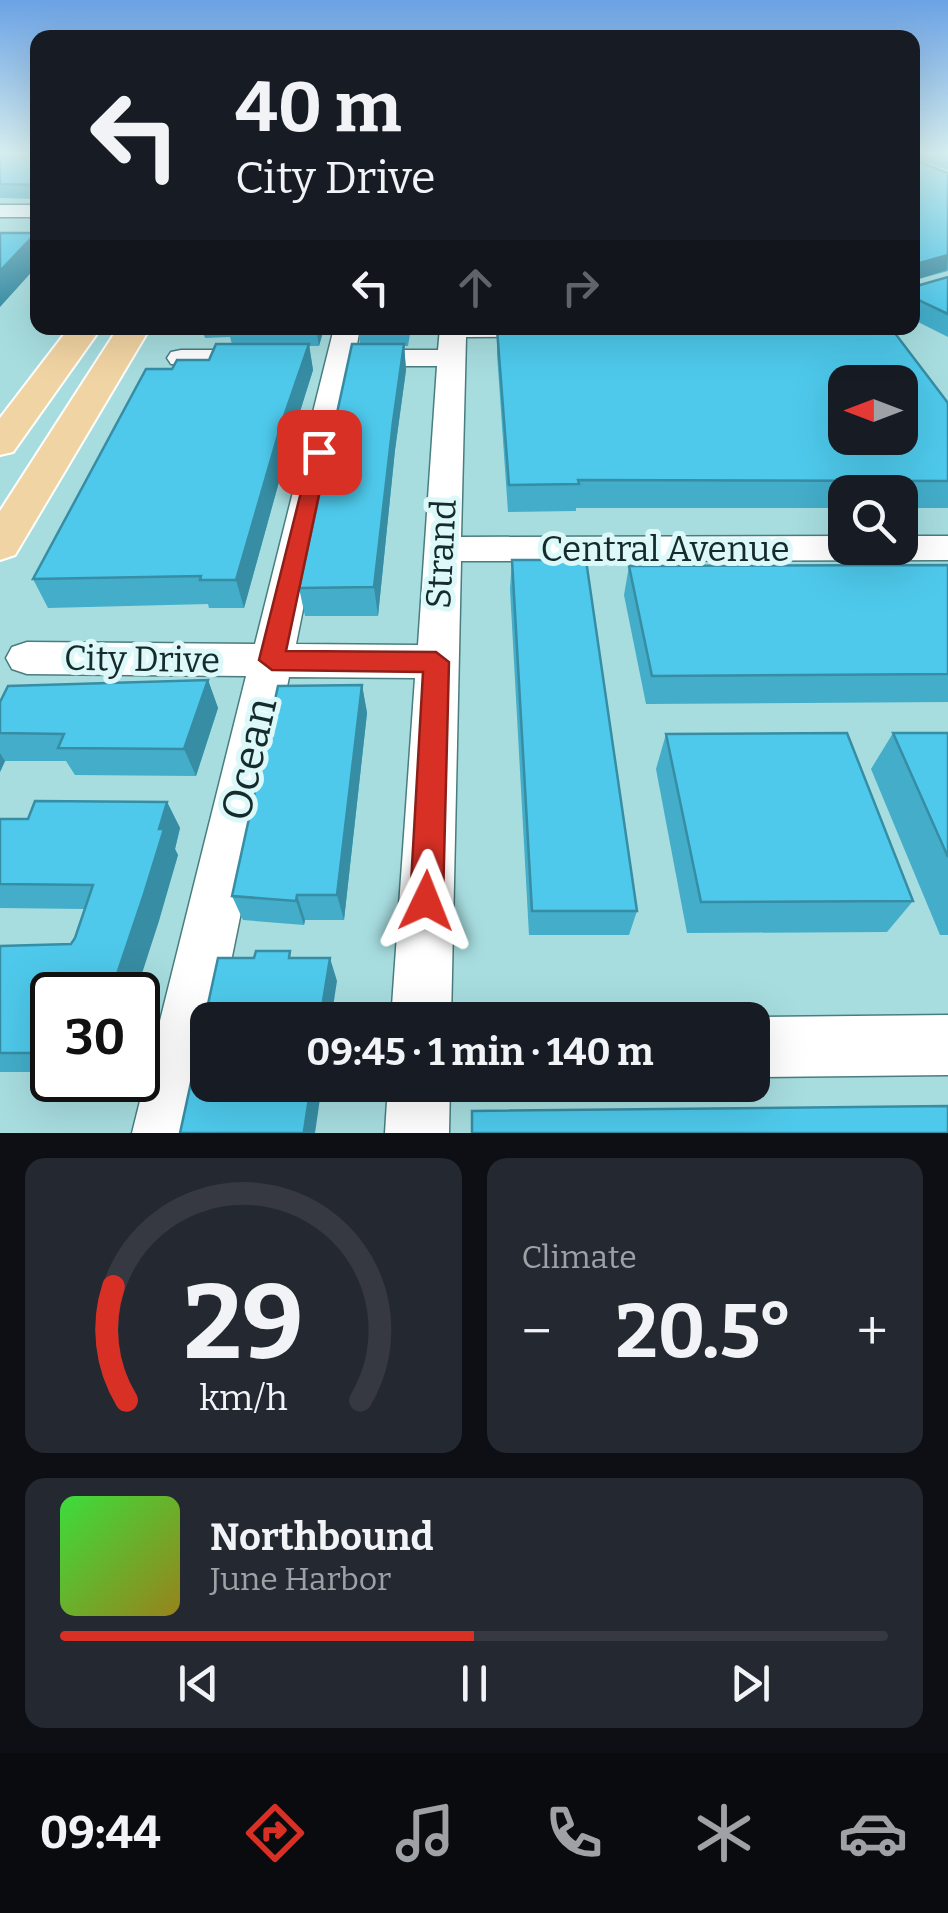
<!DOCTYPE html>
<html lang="en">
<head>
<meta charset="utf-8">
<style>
	body { margin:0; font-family:Bitter,serif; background:#242831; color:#f1f3f6; height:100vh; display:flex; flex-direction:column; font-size:38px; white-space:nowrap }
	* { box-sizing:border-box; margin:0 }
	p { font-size:32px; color:#9ea1a6 }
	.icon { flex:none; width:55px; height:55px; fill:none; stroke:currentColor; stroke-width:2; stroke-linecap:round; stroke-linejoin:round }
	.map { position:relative; height:1133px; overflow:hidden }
	.side { display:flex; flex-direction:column; gap:25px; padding:25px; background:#0d0f14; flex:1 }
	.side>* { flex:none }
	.guide { position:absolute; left:30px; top:30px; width:890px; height:305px; border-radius:20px; box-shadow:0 10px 40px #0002; background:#171b24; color:#f1f3f6; overflow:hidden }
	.needle { width:65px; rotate:270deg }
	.buttons { position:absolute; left:828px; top:365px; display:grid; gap:20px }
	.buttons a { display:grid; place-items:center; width:90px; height:90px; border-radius:20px; background:#171b24; box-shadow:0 10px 40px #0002; font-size:50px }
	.speed { position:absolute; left:30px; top:972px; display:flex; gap:20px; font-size:50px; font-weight:700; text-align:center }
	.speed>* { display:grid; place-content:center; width:130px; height:130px; border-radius:50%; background:#171b24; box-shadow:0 10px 40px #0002; line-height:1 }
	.speed .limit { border:5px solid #111; border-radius:15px; background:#fff; color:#111 }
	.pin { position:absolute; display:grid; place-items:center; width:85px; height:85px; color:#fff; margin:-42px; border-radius:20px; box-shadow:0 5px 15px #0006 }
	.me { position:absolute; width:110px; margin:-55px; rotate:2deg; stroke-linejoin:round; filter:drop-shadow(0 0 8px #0008) }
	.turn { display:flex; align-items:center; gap:35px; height:210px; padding:0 40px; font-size:45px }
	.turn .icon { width:130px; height:130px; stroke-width:2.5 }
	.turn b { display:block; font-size:70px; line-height:85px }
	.lanes { display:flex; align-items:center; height:95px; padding:0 40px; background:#0003; justify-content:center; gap:50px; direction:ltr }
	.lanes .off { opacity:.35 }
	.big { font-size:75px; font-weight:700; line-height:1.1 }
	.side .widget { flex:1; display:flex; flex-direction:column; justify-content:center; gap:15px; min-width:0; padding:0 35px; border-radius:20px; background:#242831 }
	.side .dial { align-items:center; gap:0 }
	.dial svg { height:260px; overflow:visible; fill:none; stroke:#363941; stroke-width:7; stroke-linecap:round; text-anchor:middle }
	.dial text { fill:#f1f3f6; stroke:none }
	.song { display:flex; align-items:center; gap:30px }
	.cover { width:120px; height:120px; border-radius:15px; background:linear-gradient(135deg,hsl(120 70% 55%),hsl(50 70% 35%)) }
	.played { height:10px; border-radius:5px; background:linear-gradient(90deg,#d93025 50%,#363941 50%) }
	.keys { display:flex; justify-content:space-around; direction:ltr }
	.heat { display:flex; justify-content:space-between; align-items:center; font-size:55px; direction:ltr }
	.side .tiles { flex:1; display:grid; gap:25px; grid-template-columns:1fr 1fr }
	.widget:last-child { grid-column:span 2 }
	.trip { position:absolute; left:190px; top:1002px; width:580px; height:100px; border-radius:20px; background:#171b24; box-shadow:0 10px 40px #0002; font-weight:700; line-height:100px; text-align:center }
	.menu { display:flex; height:160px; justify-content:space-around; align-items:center; background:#090b0e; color:#9ea1a6 }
	.menu .icon { width:70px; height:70px }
	.menu .active { color:#d93025 }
	.menu b { font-size:45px; color:#f1f3f6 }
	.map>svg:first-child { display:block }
</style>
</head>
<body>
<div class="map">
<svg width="948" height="1133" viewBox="0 0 948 1133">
	<rect width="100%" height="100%" fill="#a7dddf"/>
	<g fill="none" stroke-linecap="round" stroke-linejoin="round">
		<g stroke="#497d7f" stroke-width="3">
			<g id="minor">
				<rect x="0" y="205" width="38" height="12"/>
				<path d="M334 328H360L356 350H438L440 328H795L782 336 466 337 461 537 845 536V548H900V536H948V560L461 561 451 1020H391L415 678 289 677 219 1020H208V1078L196 1133H132L246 676 27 674 12 669 6 658 12 647 27 642 255 644ZM352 366H437L418 645 296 644Z"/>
				<polygon points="181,350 258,350 272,358 258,366 171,364 167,358 171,352"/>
				<polygon points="948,1015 948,1075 752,1077 752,1020 744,1020 752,1017"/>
				<polygon points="388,1085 450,1085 449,1133 385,1133"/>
			</g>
		</g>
		<g stroke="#fff" stroke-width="4">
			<g id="major">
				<polygon points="69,328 101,328 13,452 0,455 0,418"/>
				<polygon points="118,328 150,328 15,555 0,560 0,511"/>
			</g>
		</g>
		<use href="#minor" fill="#fff" fill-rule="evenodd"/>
		<use href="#major" fill="#f1d4a3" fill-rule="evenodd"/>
	</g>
	<g fill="#43adca">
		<polygon points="38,153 38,199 0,198 0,157"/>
		<polygon points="912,153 948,153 948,170 914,159 914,160 948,173 948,271 915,280 915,281 920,285 948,277 948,337 912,319"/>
		<polygon points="188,328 324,328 319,346 309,346 313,370 287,453 244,608 209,608 208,604 48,608 33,579 172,369 209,360 232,344 230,337 205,338 202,329"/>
		<polygon points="358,328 411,328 408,346 404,346 406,370 395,450 378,616 305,616 299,588 360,344"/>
		<polygon points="524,328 835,330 836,328 891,328 948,403 948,508 900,508 900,492 845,492 845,508 576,508 576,511 508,512 497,354 497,329 524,329"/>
		<polygon points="512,560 637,911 629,935 529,935 510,589"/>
		<polygon points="948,565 948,702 646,704 624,595 629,566"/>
		<polygon points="208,680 218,708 196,776 75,775 66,761 5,761 0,772 0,702"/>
		<polygon points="362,685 367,713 344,920 305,920 304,925 243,920 232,896"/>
		<polygon points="893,733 948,733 948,935 940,935 871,769"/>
		<polygon points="666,734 913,901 887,932 687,933 656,769"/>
		<polygon points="167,802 180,828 175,849 178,855 135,995 52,995 52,1072 0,1072 0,946 71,944 75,938 85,909 0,908 0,819 28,819"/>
	</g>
	<g fill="#378da4">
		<polygon points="36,233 38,265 0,307 0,271"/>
		<polygon points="948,255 947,270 912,281 916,264"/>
		<polygon points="316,328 324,328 319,346"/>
		<polygon points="309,344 313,370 287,453 244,608 236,580 281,425"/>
		<polygon points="404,344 406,370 395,450 378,616 374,587 393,422"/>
		<polygon points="208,680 218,708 196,776 184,749"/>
		<polygon points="362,685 367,713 344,920 337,895"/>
		<polygon points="0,753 5,761 0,772"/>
		<polygon points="167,802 180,828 175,849 178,855 159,921 135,995 110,995"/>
		<polygon points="297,895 305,920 304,925 296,901"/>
		<polygon points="330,958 337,981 331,1020 320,1020"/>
		<polygon points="311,1085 322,1085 315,1133 305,1133 304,1131"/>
	</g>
	<g fill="#4ec9eb" stroke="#378da4" stroke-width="2.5" fill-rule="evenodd">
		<polygon points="6,153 38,153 38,185 0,184 0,157"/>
		<polygon points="912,153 914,160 948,173 948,255 916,264 915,281 920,285 948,277 948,314 912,297"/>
		<polygon points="1,233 36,233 0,271 0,234"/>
		<path d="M526 328 841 330 839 328H891L948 403V481L578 480 579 484 509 485 497 329H526ZM845 382H900V438H845Z"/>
		<polygon points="216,344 309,344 281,425 236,580 200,580 201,576 33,579 146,369 172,369 177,360 209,360"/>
		<polygon points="352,344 404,344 393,422 374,587 299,588"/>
		<polygon points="512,560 586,560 637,911 532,911"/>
		<polygon points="948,565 948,674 652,676 629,566"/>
		<polygon points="208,680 184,749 58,748 64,734 0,733 0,702 8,686"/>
		<polygon points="362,685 337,895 297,895 296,901 232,896 278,686"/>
		<polygon points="847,733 913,901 701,902 666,734"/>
		<polygon points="893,733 948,733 948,857"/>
		<polygon points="35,801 167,802 159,829 164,829 143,897 110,995 52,995 52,1053 0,1053 0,946 71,944 75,938 93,885 0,884 0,819 28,819"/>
		<polygon points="256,951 290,951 289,958 330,958 320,1020 208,1020 208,1085 311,1085 304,1131 308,1131 308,1133 180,1133 218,958 254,958"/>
		<polygon points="948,1106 948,1133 472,1133 472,1111"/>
	</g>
	<linearGradient id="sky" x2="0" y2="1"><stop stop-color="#6ba2e4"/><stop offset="0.49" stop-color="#d7f0f1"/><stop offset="1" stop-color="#d7f0f1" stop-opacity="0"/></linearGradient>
	<rect width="948" height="312" fill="url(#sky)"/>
	<polygon fill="#d93025" stroke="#8d1f18" stroke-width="2.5" points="312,448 328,452 286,651 436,652 449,662 443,901 438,912 426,917 415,912 410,901 423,672 272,670 259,660"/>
	<g text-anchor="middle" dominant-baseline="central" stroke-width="10" stroke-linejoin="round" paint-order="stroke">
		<g font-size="35" fill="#142a2b" stroke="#ddf8f9">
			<text x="665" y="549">Central Avenue</text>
			<text transform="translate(441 554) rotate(-87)">Strand</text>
			<text transform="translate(142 659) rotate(1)">City Drive</text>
		</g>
		<g font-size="42" fill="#142a2b" stroke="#ddf8f9">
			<text transform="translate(249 759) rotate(-77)">Ocean</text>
		</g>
	</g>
</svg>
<div class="buttons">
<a><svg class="needle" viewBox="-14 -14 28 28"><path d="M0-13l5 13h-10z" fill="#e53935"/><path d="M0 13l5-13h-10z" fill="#9ea1a6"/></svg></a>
<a><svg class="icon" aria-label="search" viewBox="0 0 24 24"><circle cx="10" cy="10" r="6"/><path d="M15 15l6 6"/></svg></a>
</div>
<div class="speed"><div class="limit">30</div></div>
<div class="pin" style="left:319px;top:452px;background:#d93025"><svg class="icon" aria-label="arrive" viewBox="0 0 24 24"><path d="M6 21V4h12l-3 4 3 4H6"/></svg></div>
<svg class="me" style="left:426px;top:901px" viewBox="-20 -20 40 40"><path d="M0-17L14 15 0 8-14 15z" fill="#d93025" stroke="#fff" stroke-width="4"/></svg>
<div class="trip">09:45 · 1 min · 140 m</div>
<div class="guide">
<div class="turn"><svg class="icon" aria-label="left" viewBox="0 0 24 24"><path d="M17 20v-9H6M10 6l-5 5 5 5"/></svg><div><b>40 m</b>City Drive</div></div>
<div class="lanes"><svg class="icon" aria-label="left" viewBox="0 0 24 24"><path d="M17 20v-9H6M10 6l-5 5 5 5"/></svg><svg class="icon off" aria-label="ahead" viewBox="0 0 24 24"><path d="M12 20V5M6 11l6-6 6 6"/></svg><svg class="icon off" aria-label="right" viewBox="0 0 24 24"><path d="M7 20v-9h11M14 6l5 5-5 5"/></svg></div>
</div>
</div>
<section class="side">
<div class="tiles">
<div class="widget dial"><svg viewBox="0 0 100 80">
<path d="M14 69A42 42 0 1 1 86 69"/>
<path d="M14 69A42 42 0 0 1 10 34" stroke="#d93025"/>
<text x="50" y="56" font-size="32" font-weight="700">29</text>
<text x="50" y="72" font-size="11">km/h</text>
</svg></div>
<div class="widget"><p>Climate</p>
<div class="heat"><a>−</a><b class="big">20.5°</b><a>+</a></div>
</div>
<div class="widget">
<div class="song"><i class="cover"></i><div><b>Northbound</b><p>June Harbor</p></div></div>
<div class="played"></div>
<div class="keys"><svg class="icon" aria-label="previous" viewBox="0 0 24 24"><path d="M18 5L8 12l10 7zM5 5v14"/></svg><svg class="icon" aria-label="pause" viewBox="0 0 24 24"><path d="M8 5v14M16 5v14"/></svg><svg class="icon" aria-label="next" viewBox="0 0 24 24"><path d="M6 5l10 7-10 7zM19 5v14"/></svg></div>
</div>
</div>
</section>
<nav class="menu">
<b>09:44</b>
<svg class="icon active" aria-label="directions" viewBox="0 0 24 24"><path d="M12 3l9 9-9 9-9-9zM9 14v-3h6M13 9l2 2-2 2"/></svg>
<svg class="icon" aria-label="music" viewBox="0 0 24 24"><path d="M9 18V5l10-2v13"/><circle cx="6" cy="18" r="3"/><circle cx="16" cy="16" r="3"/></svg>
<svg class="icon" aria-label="phone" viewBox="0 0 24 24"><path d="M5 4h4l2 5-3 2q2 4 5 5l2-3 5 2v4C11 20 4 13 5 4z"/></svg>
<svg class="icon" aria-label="climate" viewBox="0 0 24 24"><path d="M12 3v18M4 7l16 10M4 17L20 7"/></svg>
<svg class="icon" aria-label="car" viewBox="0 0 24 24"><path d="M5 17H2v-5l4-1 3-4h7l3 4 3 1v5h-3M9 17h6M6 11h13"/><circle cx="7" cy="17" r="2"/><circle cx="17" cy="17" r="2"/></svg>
</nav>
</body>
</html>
